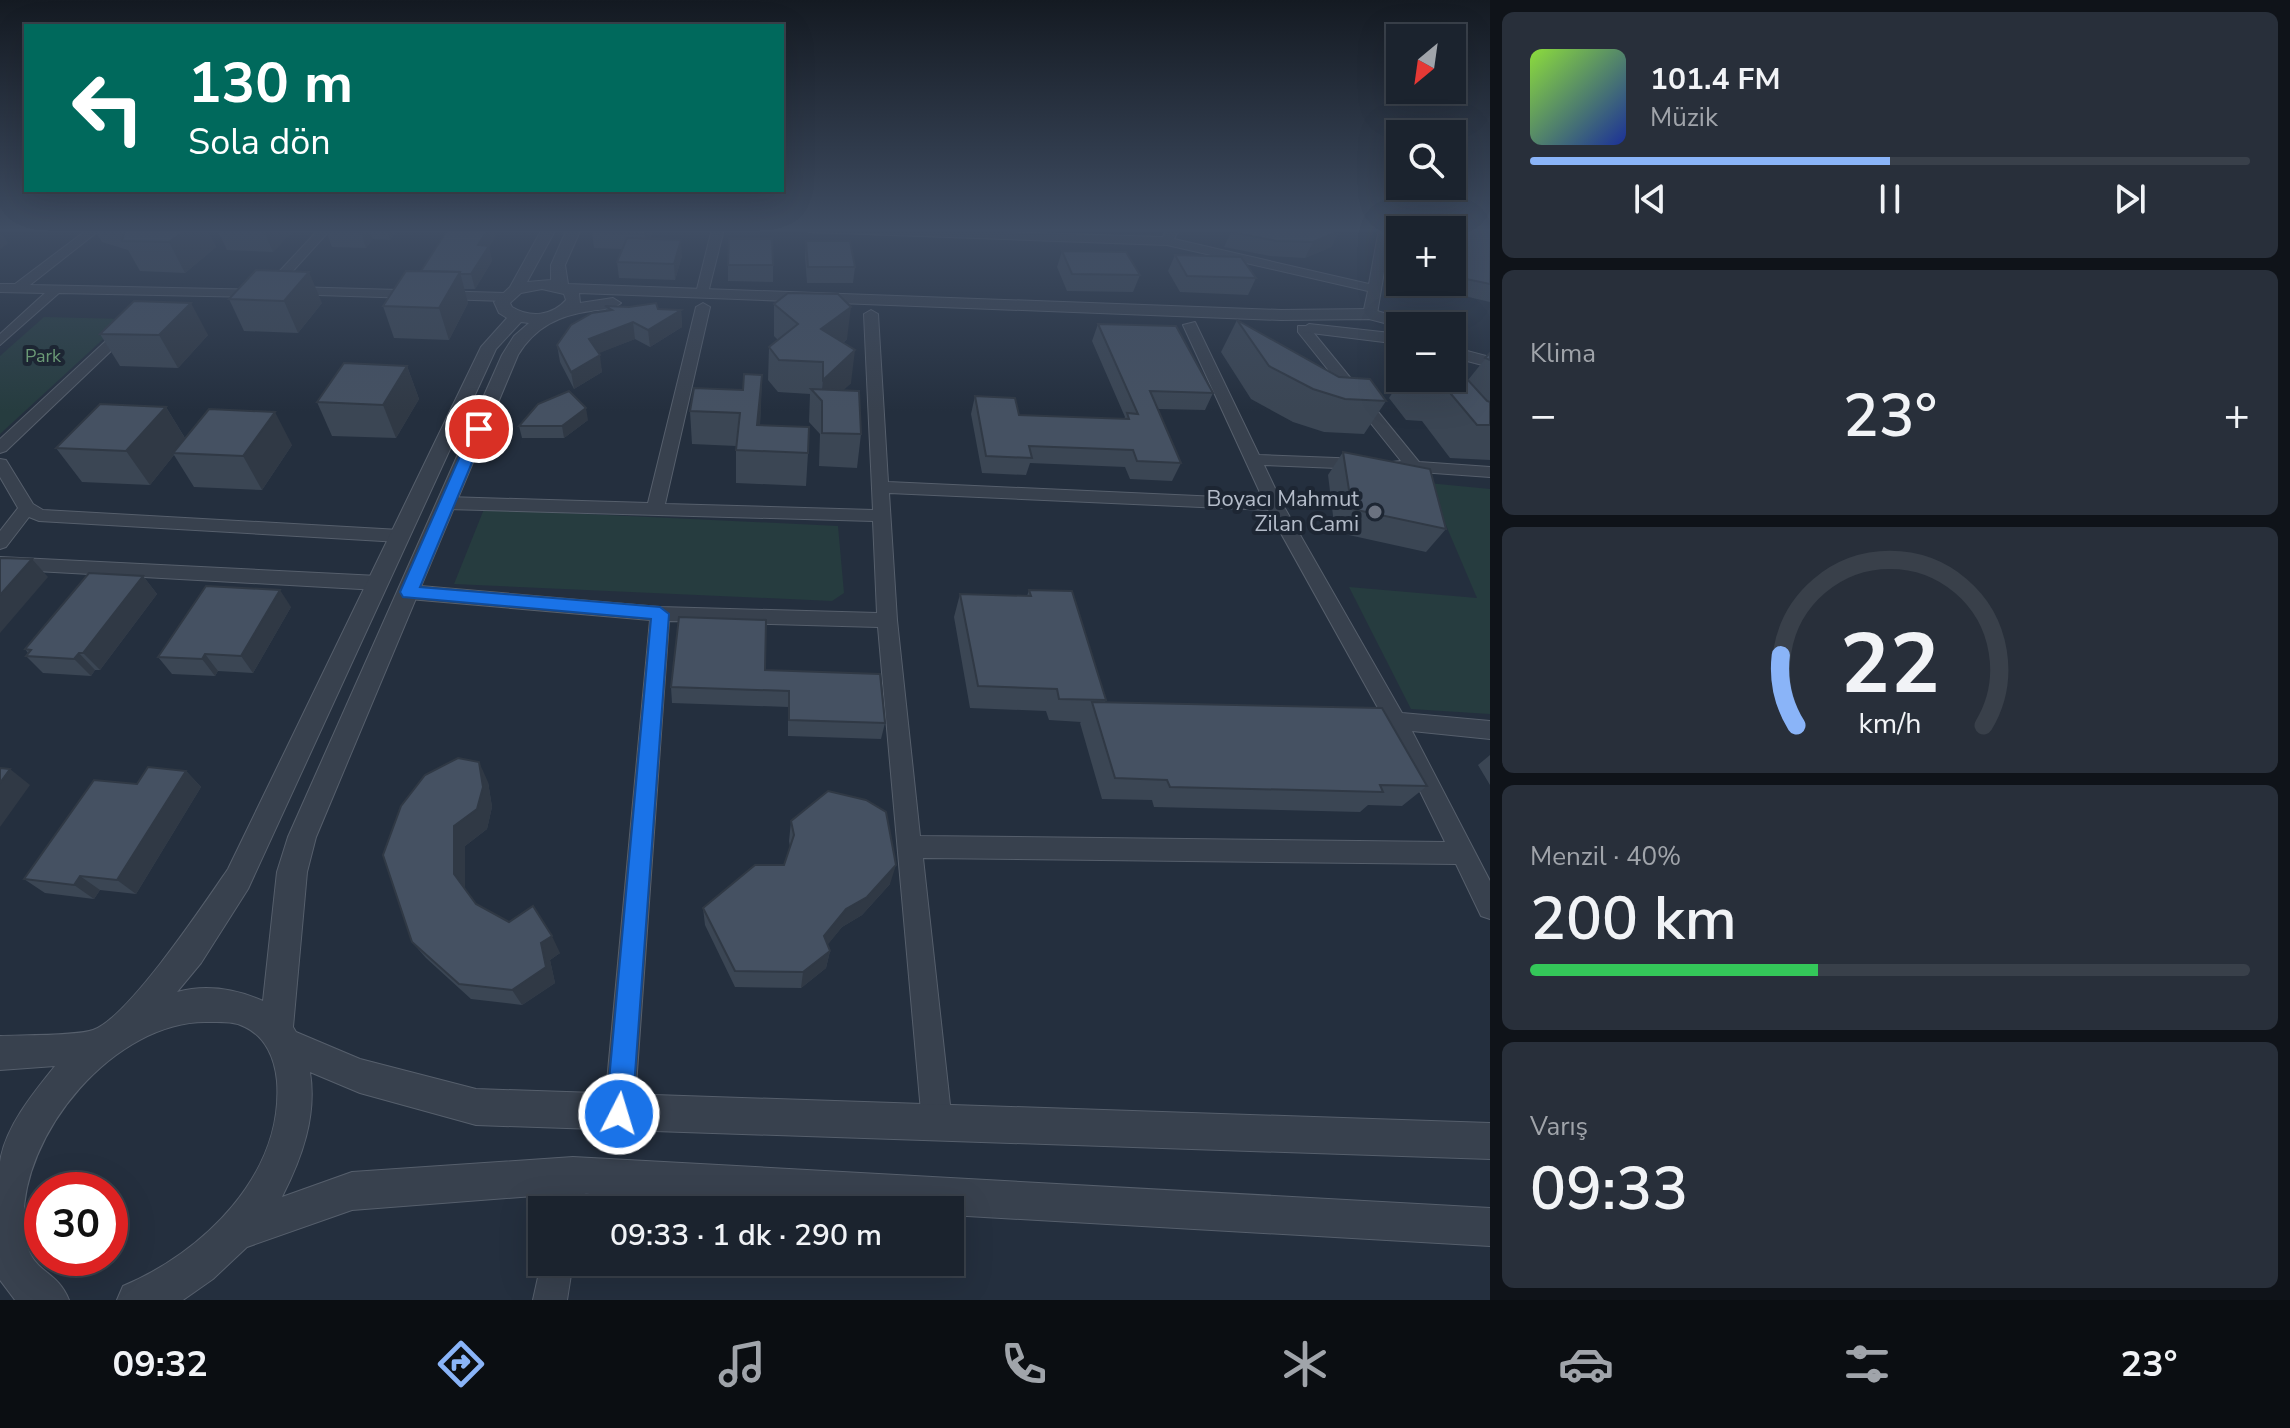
<!DOCTYPE html>
<html lang="tr">
<head>
<meta charset="utf-8">
<style>
	body { margin:0; font-family:"Nunito Sans",sans-serif; background:#282f3a; color:#f1f3f6; height:100vh; display:flex; flex-direction:column; font-size:30px; white-space:nowrap }
	* { box-sizing:border-box; margin:0 }
	p { font-size:26px; color:#a0a4aa }
	.icon { flex:none; width:44px; height:44px; fill:none; stroke:currentColor; stroke-width:2; stroke-linecap:round; stroke-linejoin:round }
	.map { position:relative; flex:1; overflow:hidden }
	.sheet { display:flex; flex-direction:column; gap:12px; padding:12px; background:#0f1319; width:800px }
	.sheet>* { flex:none }
	.top-card { position:absolute; left:24px; top:24px; width:760px; height:168px; border-radius:0px; box-shadow:0 8px 32px #0002,0 0 0 2px #39404a; background:#00695c; color:#fff; overflow:hidden }
	.needle { width:52px; rotate:209deg }
	.tools { position:absolute; left:1386px; top:24px; display:grid; gap:16px }
	.tools a { display:grid; place-items:center; width:80px; height:80px; border-radius:0px; background:#1b232e; box-shadow:0 8px 32px #0002,0 0 0 2px #39404a; font-size:40px }
	.speed { position:absolute; left:24px; top:1172px; display:flex; gap:16px; font-size:40px; font-weight:700; text-align:center }
	.speed>* { display:grid; place-content:center; width:104px; height:104px; border-radius:50%; background:#1b232e; box-shadow:0 8px 32px #0002,0 0 0 2px #39404a; line-height:1 }
	.speed .limit { border:12px solid #d22; background:#fff; color:#111 }
	.pin { position:absolute; display:grid; place-items:center; width:68px; height:68px; color:#fff; margin:-34px; border:4px solid #fff; border-radius:50%; box-shadow:0 2px 8px #0007 }
	.me { position:absolute; width:88px; margin:-44px; rotate:5deg; stroke-linejoin:round; filter:drop-shadow(0 0 6px #0008) }
	.turn { display:flex; align-items:center; gap:28px; height:168px; padding:0 32px; font-size:36px }
	.turn .icon { width:104px; height:104px; stroke-width:2.5 }
	.turn b { display:block; font-size:56px; line-height:68px }
	.big { font-size:60px; font-weight:600; line-height:1.1 }
	.sheet .tile { flex:1; display:flex; flex-direction:column; justify-content:center; gap:12px; min-width:0; padding:0 28px; border-radius:12px; background:#282f3a }
	.sheet .dial { align-items:center; gap:0 }
	.dial svg { height:208px; overflow:visible; fill:none; stroke:#39404a; stroke-width:7; stroke-linecap:round; text-anchor:middle }
	.dial text { fill:#f1f3f6; stroke:none }
	.song { display:flex; align-items:center; gap:24px }
	.cover { width:96px; height:96px; border-radius:12px; background:linear-gradient(135deg,hsl(90 70% 55%),hsl(230 70% 35%)) }
	.played { height:8px; border-radius:4px; background:linear-gradient(90deg,#8ab4f8 50%,#39404a 50%) }
	.keys { display:flex; justify-content:space-around; direction:ltr }
	.heat { display:flex; justify-content:space-between; align-items:center; font-size:44px; direction:ltr }
	.charge { height:12px; border-radius:6px; background:linear-gradient(90deg,#34c759 40%,#39404a 0) }
	.trip { position:absolute; left:528px; top:1196px; width:436px; height:80px; border-radius:0px; background:#1b232e; box-shadow:0 8px 32px #0002,0 0 0 2px #39404a; font-weight:600; line-height:80px; text-align:center }
	.menu { display:flex; height:128px; justify-content:space-around; align-items:center; background:#0b0e12; color:#a0a4aa }
	.menu .icon { width:56px; height:56px }
	.menu .on { color:#8ab4f8 }
	.menu b { font-size:36px; color:#f1f3f6 }
	main { display:flex; flex:1; min-height:0 }
	.map>svg:first-child { display:block }
</style>
</head>
<body>
<main>
<div class="map">
<svg width="1490" height="1300" viewBox="0 0 1490 1300">
	<rect width="100%" height="100%" fill="#242f3e"/>
	<g fill="#263c3f">
		<polygon points="44,317 125,319 0,434 0,356"/>
		<polygon points="1428,483 1490,489 1490,714 1411,709 1349,587 1477,598"/>
		<polygon points="484,509 838,526 844,593 832,601 454,584"/>
	</g>
	<g fill="none" stroke-linecap="round" stroke-linejoin="round">
		<g stroke="#565f6c" stroke-width="2">
			<g id="minor">
				<polygon points="88,229 101,229 30,285 262,290 319,229 331,229 272,294 260,297 59,293 0,345 0,334 45,293 0,292 0,284 15,284"/>
				<polygon points="712,229 724,229 708,293 702,297 696,293"/>
				<polygon points="803,229 906,229 1163,237 1167,229 1179,229 1174,239 1369,284 1379,229 1391,229 1377,314 1370,318 1363,314 1368,291 1167,245 809,232"/>
				<polygon points="292,287 505,293 511,297 505,301 288,294 286,291"/>
				<path d="M703 303 710 307 665 504 873 510 864 314 871 310 878 314 888 482 1263 499 1183 325 1195 322 1259 455 1362 459 1370 464 1362 469 1264 465 1283 505 1402 713 1490 721V739L1412 731 1490 881V919L1481 916 1456 864 923 858 952 1123 947 1133 937 1138 927 1133 922 1123 878 627 669 621 634 1114 629 1124 619 1129 609 1124 604 1114 650 620 409 599 400 592 409 585 660 607 877 613 873 521 447 509 438 503 447 497 648 503 696 307ZM889 493 1268 510 1388 726 1445 842 920 836 897 620Z"/>
				<polygon points="1298,326 1308,326 1419,462 1490,467 1490,477 1392,470 1392,462 1401,461 1298,332"/>
				<polygon points="121,327 133,330 6,451 0,453 0,439"/>
				<polygon points="0,459 6,460 33,504 43,510 400,530 409,536 400,542 39,521 29,517 6,547 0,549 0,531 18,508 0,477"/>
				<polygon points="0,557 378,576 387,583 378,590 0,569"/>
				<polygon points="573,1160 584,1164 588,1175 583,1210 551,1210 562,1164"/>
				<polygon points="542,1259 542,1262 573,1262 567,1300 533,1300"/>
			</g>
		</g>
		<g stroke="#565f6c" stroke-width="2">
			<g id="tertiary">
				<path d="M542 229H556L527 282 551 280V265L567 229H581L565 265 568 284 1281 310 1370 309 1419 323 1421 326 1400 327 1369 319 1281 320 579 293 580 303 613 298 621 303C613 310 601 309 591 311 560 315 535 327 518 355L316 837 307 872 293 1027 296 1032 360 1059 476 1089 1490 1123V1159L476 1125 360 1093 310 1072C317 1116 302 1158 282 1197L352 1172 573 1157 1490 1208V1246L950 1215V1210H862L573 1193 352 1210 247 1247 213 1279 183 1300H117L123 1286C202 1253 284 1175 277 1081 275 1059 266 1037 245 1027 234 1021 221 1022 209 1022 116 1019 18 1135 24 1226 27 1276 55 1265 69 1300H15L0 1280C0 1242 0 1200 0 1162 5 1127 34 1092 55 1066L0 1070V1036C21 1035 76 1036 93 1030 128 1018 204 904 228 869L481 347 507 318 499 313 494 302 510 287ZM542 289 564 294 566 300C552 316 530 318 512 307L510 303 521 293ZM521 322 529 323 514 336 502 355 288 837 277 872 263 1001C236 989 206 984 177 992L201 963 248 889 496 349Z"/>
				<polygon points="1309,324 1400,334 1400,344 1303,332 1301,329"/>
				<polygon points="1452,347 1490,357 1490,367 1452,357"/>
			</g>
		</g>
		<use href="#minor" fill="#38414e" fill-rule="evenodd"/>
		<use href="#tertiary" fill="#38414e" fill-rule="evenodd"/>
	</g>
	<g fill="#3b4654">
		<polygon points="94,229 207,229 216,247 185,273 140,271 128,250 102,242"/>
		<polygon points="217,229 295,229 273,252 227,250"/>
		<polygon points="328,229 399,229 390,240 373,239 366,248 332,247 326,231"/>
		<polygon points="654,229 650,239 682,256 675,280 619,278 617,262 622,249 594,248 592,232"/>
		<polygon points="1435,229 1490,229 1490,302 1430,288 1424,283 1452,282 1452,230 1434,230"/>
		<polygon points="1339,231 1331,247 1305,258 1270,256 1224,247 1231,232"/>
		<polygon points="806,241 855,267 853,283 807,283 805,257"/>
		<polygon points="489,247 492,261 475,289 464,289 468,303 449,340 394,338 383,306 421,271"/>
		<polygon points="1062,251 1140,275 1133,292 1067,291 1057,267"/>
		<polygon points="1175,255 1256,278 1248,295 1180,292 1168,271"/>
		<polygon points="728,265 773,265 773,282 728,281"/>
		<polygon points="229,299 322,303 298,333 244,331"/>
		<polygon points="774,304 847,339 843,343 851,383 843,390 861,434 857,468 819,466 820,434 809,422 810,394 778,392 768,380 769,347 778,340 774,336"/>
		<polygon points="605,306 681,310 682,327 650,347 635,339 598,353 602,372 574,389 560,362 557,345 606,311"/>
		<polygon points="1237,320 1339,377 1386,401 1364,434 1324,432 1293,422 1251,399 1221,352"/>
		<polygon points="1098,324 1213,393 1205,410 1158,409 1181,463 1172,481 1130,479 1125,467 1030,463 1026,475 982,473 971,414 975,396 1019,415 1124,419 1125,417 1092,341"/>
		<polygon points="100,334 208,335 178,368 120,366"/>
		<polygon points="1490,353 1490,460 1450,458 1422,421 1406,420 1389,398 1402,378 1452,378 1468,380"/>
		<polygon points="407,366 419,399 396,438 332,436 317,402"/>
		<polygon points="762,375 760,425 808,453 806,486 736,483 736,446 692,444 690,411 743,390"/>
		<polygon points="166,407 185,438 292,445 262,490 194,487 174,455 150,485 82,482 56,448"/>
		<polygon points="588,420 564,438 522,438 519,426"/>
		<polygon points="1343,452 1446,529 1426,552 1335,532 1328,475"/>
		<polygon points="143,576 157,594 100,670 95,670 91,676 43,673 26,656 28,653 25,649"/>
		<polygon points="1029,590 1106,700 1105,702 1427,786 1402,806 1368,805 1360,812 1154,807 1152,800 1102,799 1080,723 1081,722 1049,720 1046,711 970,708 954,617 960,594 1027,596"/>
		<polygon points="291,607 253,673 218,671 215,676 172,674 158,657"/>
		<polygon points="765,670 885,723 881,739 788,736 788,707 672,703 671,687"/>
		<polygon points="1490,755 1490,785 1478,765"/>
		<polygon points="186,771 201,787 136,894 100,890 94,899 45,893 24,879 137,784"/>
		<polygon points="488,782 492,807 487,829 465,846 465,889 476,904 560,953 550,960 555,983 522,1005 471,999 426,958 412,942"/>
		<polygon points="791,821 890,884 862,915 842,927 827,945 830,951 826,968 801,988 735,987 705,925 703,908 784,865 790,847 789,841"/>
	</g>
	<g fill="#303945">
		<polygon points="187,229 207,229 216,247 185,273 169,242"/>
		<polygon points="263,229 295,229 273,252"/>
		<polygon points="363,229 369,229 373,239 366,248 361,232"/>
		<polygon points="387,229 399,229 390,240"/>
		<polygon points="488,229 500,229 489,247 492,261 475,289 471,274 478,245"/>
		<polygon points="647,229 654,229 646,250 645,234"/>
		<polygon points="0,231 8,243 0,250"/>
		<polygon points="1339,231 1331,247 1305,258 1313,242"/>
		<polygon points="681,240 682,256 675,280 674,264"/>
		<polygon points="309,272 322,303 298,333 284,301"/>
		<polygon points="460,272 468,303 449,340 439,308"/>
		<polygon points="191,303 208,335 178,368 159,335"/>
		<polygon points="851,307 847,339 818,362 821,329"/>
		<polygon points="681,310 682,327 650,347 648,330"/>
		<polygon points="633,322 635,339 592,356 589,339"/>
		<polygon points="855,350 851,383 822,411 822,401 821,400 823,380"/>
		<polygon points="600,355 602,372 574,389 571,372"/>
		<polygon points="407,366 419,399 396,438 383,405"/>
		<polygon points="762,375 761,408 758,451 757,425"/>
		<polygon points="166,407 186,440 173,453 174,455 150,485 126,451"/>
		<polygon points="586,408 588,420 564,438 562,426"/>
		<polygon points="275,412 292,445 262,490 243,456"/>
		<polygon points="32,559 48,577 0,633 0,595"/>
		<polygon points="143,576 157,594 100,670 83,653"/>
		<polygon points="280,590 291,607 253,673 241,656"/>
		<polygon points="79,653 95,670 91,676 74,659"/>
		<polygon points="205,654 218,671 215,676 202,659"/>
		<polygon points="479,762 488,782 492,807 487,829 465,846 465,893 454,874 454,826"/>
		<polygon points="10,769 30,785 0,827 0,783"/>
		<polygon points="186,771 201,787 136,894 117,880"/>
		<polygon points="896,865 890,884 862,915 842,927 821,953 824,936 846,909"/>
		<polygon points="80,876 100,890 94,899 74,885"/>
		<polygon points="552,936 560,953 550,960 555,983 522,1005 512,990 541,943"/>
		<polygon points="830,951 826,968 801,988 803,972"/>
	</g>
	<g fill="#455162" stroke="#303945" stroke-width="2">
		<polygon points="125,229 187,229 169,242 122,241"/>
		<polygon points="328,229 363,229 361,232 326,231"/>
		<polygon points="448,229 488,229 478,245 489,246 471,274 460,274 460,272 421,271"/>
		<polygon points="593,229 647,229 645,234 592,232"/>
		<polygon points="1244,229 1337,229 1339,231 1313,242 1277,241 1231,232"/>
		<polygon points="1440,229 1490,229 1490,284 1452,276 1452,230 1439,230"/>
		<polygon points="627,238 681,240 674,264 617,262"/>
		<polygon points="729,239 772,239 773,265 728,265"/>
		<polygon points="806,241 850,241 855,267 808,267"/>
		<polygon points="1062,251 1126,252 1140,275 1072,274"/>
		<polygon points="1175,255 1241,257 1256,278 1187,276"/>
		<polygon points="256,270 309,272 284,301 229,299"/>
		<polygon points="406,271 460,272 439,308 383,306"/>
		<polygon points="788,293 838,294 851,307 821,329 855,350 823,380 823,362 779,360 769,347 798,324 774,304"/>
		<polygon points="134,301 191,303 159,335 100,334"/>
		<polygon points="656,303 658,309 681,310 648,330 633,322 589,339 600,355 571,372 557,345 571,325 592,313 612,310 605,306 629,307"/>
		<polygon points="1237,320 1339,377 1370,379 1386,401 1345,399 1313,389 1269,366"/>
		<polygon points="1098,324 1176,326 1213,393 1150,391 1181,463 1137,461 1133,450 1029,446 1032,458 986,456 975,396 1015,398 1019,415 1129,419 1127,413 1138,414"/>
		<polygon points="1490,353 1490,360 1485,358"/>
		<polygon points="344,363 407,366 383,405 317,402"/>
		<polygon points="1452,367 1456,367 1487,401 1490,402 1490,425 1477,425 1446,388 1429,387 1422,378 1452,378"/>
		<polygon points="744,374 762,375 757,425 809,427 808,453 736,450 740,413 690,411 694,388 743,390"/>
		<polygon points="811,389 859,391 861,434 822,433 822,401"/>
		<polygon points="569,391 586,408 562,426 519,426 538,404"/>
		<polygon points="100,404 166,407 126,451 56,448"/>
		<polygon points="209,409 275,412 243,456 173,453"/>
		<polygon points="1343,452 1430,469 1446,529 1352,509"/>
		<polygon points="0,558 32,559 0,595"/>
		<polygon points="89,573 143,576 83,653 79,653 74,659 26,656 31,650 25,649"/>
		<polygon points="206,586 280,590 241,656 205,654 202,659 158,657"/>
		<polygon points="1029,590 1072,591 1106,700 1059,699 1057,689 978,686 960,594 1031,596"/>
		<polygon points="679,617 766,620 765,670 880,674 885,723 789,720 789,691 671,687"/>
		<polygon points="1092,702 1382,708 1427,786 1380,785 1383,792 1170,787 1167,780 1115,778"/>
		<polygon points="458,758 479,762 483,787 477,809 454,826 454,874 476,904 509,922 533,906 552,936 541,943 546,967 512,990 459,984 412,942 383,855 401,806 425,775"/>
		<polygon points="148,767 186,771 117,880 80,876 74,885 24,879 94,780 137,784"/>
		<polygon points="0,768 10,769 0,783"/>
		<polygon points="828,791 866,800 886,812 896,865 867,897 846,909 824,936 830,951 803,972 735,971 703,908 755,865 784,865 794,835 791,821"/>
	</g>
	<linearGradient id="sky" x2="0" y2="1"><stop stop-color="#141a22"/><stop offset="0.56" stop-color="#3f4d63"/><stop offset="1" stop-color="#3f4d63" stop-opacity="0"/></linearGradient>
	<rect width="1490" height="411" fill="url(#sky)"/>
	<polygon fill="#1a73e8" stroke="#114b97" stroke-width="2" points="479,424 486,429 420,587 660,607 669,614 632,1114 628,1124 619,1128 610,1124 606,1114 651,619 403,597 400,592 472,429"/>
	<circle fill="#6b7280" stroke="#1d2633" stroke-width="3" cx="1375" cy="512" r="8"/>
	<g text-anchor="middle" dominant-baseline="central" stroke-width="8" stroke-linejoin="round" paint-order="stroke">
		<g font-size="18" fill="#6b9a76" stroke="#1d2633">
			<text x="43" y="356">Park</text>
		</g>
		<g font-size="22" fill="#b4bcc9" stroke="#1d2633" text-anchor="end">
			<text x="1359" y="499">Boyacı Mahmut<tspan x="1359" dy="25">Zilan Cami</tspan></text>
		</g>
	</g>
</svg>
<div class="tools">
<a><svg class="needle" viewBox="-14 -14 28 28"><path d="M0-13l5 13h-10z" fill="#e53935"/><path d="M0 13l5-13h-10z" fill="#a0a4aa"/></svg></a>
<a><svg class="icon" aria-label="search" viewBox="0 0 24 24"><circle cx="10" cy="10" r="6"/><path d="M15 15l6 6"/></svg></a>
<a>+</a>
<a>−</a>
</div>
<div class="speed"><div class="limit">30</div></div>
<div class="pin" style="left:479px;top:429px;background:#d93025"><svg class="icon" aria-label="arrive" viewBox="0 0 24 24"><path d="M6 21V4h12l-3 4 3 4H6"/></svg></div>
<svg class="me" style="left:619px;top:1114px" viewBox="-20 -20 40 40"><circle r="17" fill="#1a73e8" stroke="#fff" stroke-width="3"/><path d="M0-11L8 9 0 5-8 9z" fill="#fff"/></svg>
<div class="trip">09:33 · 1 dk · 290 m</div>
<div class="top-card">
<div class="turn"><svg class="icon" aria-label="left" viewBox="0 0 24 24"><path d="M17 20v-9H6M10 6l-5 5 5 5"/></svg><div><b>130 m</b>Sola dön</div></div>
</div>
</div>
<section class="sheet">
<div class="tile">
<div class="song"><i class="cover"></i><div><b>101.4 FM</b><p>Müzik</p></div></div>
<div class="played"></div>
<div class="keys"><svg class="icon" aria-label="previous" viewBox="0 0 24 24"><path d="M18 5L8 12l10 7zM5 5v14"/></svg><svg class="icon" aria-label="pause" viewBox="0 0 24 24"><path d="M8 5v14M16 5v14"/></svg><svg class="icon" aria-label="next" viewBox="0 0 24 24"><path d="M6 5l10 7-10 7zM19 5v14"/></svg></div>
</div>
<div class="tile"><p>Klima</p>
<div class="heat"><a>−</a><b class="big">23°</b><a>+</a></div>
</div>
<div class="tile dial"><svg viewBox="0 0 100 80">
<path d="M14 69A42 42 0 1 1 86 69"/>
<path d="M14 69A42 42 0 0 1 8 42" stroke="#8ab4f8"/>
<text x="50" y="56" font-size="32" font-weight="700">22</text>
<text x="50" y="72" font-size="11">km/h</text>
</svg></div>
<div class="tile"><p>Menzil · 40%</p><b class="big">200 km</b><div class="charge"></div></div>
<div class="tile"><p>Varış</p><b class="big">09:33</b></div>
</section>
</main>
<nav class="menu">
<b>09:32</b>
<svg class="icon on" aria-label="directions" viewBox="0 0 24 24"><path d="M12 3l9 9-9 9-9-9zM9 14v-3h6M13 9l2 2-2 2"/></svg>
<svg class="icon" aria-label="music" viewBox="0 0 24 24"><path d="M9 18V5l10-2v13"/><circle cx="6" cy="18" r="3"/><circle cx="16" cy="16" r="3"/></svg>
<svg class="icon" aria-label="phone" viewBox="0 0 24 24"><path d="M5 4h4l2 5-3 2q2 4 5 5l2-3 5 2v4C11 20 4 13 5 4z"/></svg>
<svg class="icon" aria-label="climate" viewBox="0 0 24 24"><path d="M12 3v18M4 7l16 10M4 17L20 7"/></svg>
<svg class="icon" aria-label="car" viewBox="0 0 24 24"><path d="M5 17H2v-5l4-1 3-4h7l3 4 3 1v5h-3M9 17h6M6 11h13"/><circle cx="7" cy="17" r="2"/><circle cx="17" cy="17" r="2"/></svg>
<svg class="icon" aria-label="filters" viewBox="0 0 24 24"><path d="M4 7h16M4 17h16"/><circle cx="9" cy="7" r="2"/><circle cx="15" cy="17" r="2"/></svg>
<b>23°</b>
</nav>
</body>
</html>
